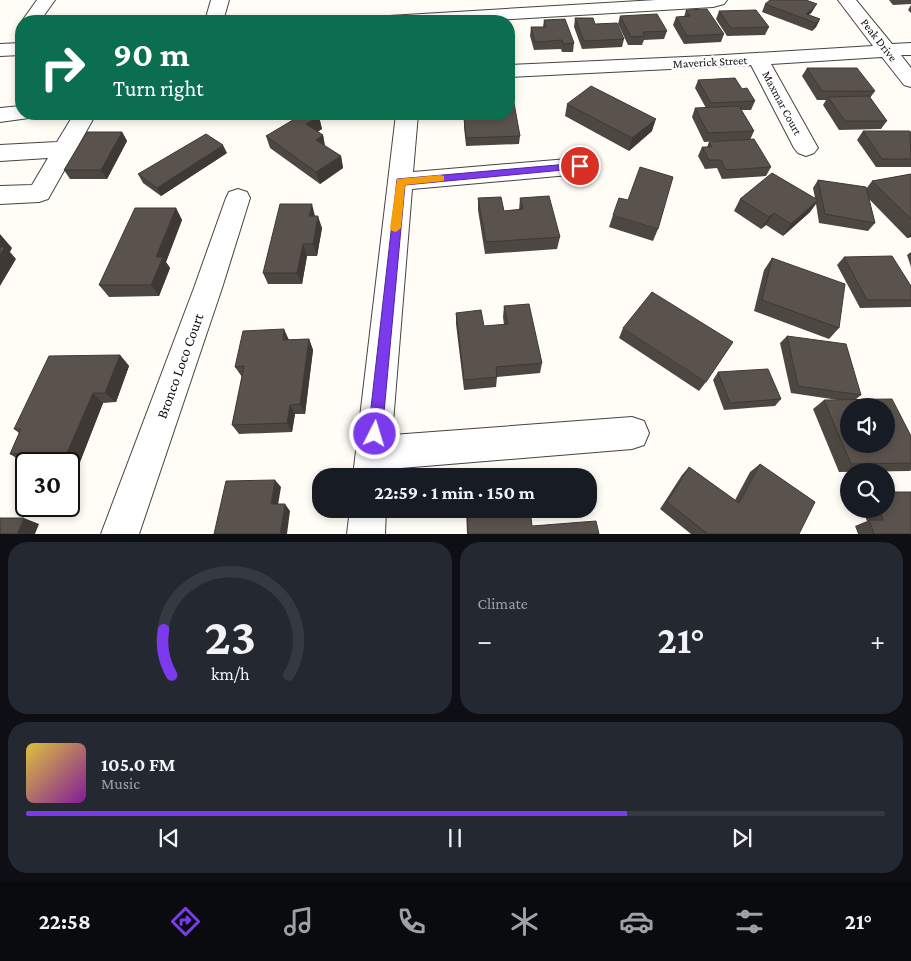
<!DOCTYPE html>
<html lang="en">
<head>
<meta charset="utf-8">
<style>
	body { margin:0; font-family:"Crimson Pro",serif; background:#242831; color:#f1f3f6; height:100vh; display:flex; flex-direction:column; font-size:19px; white-space:nowrap }
	* { box-sizing:border-box; margin:0 }
	p { font-size:16px; color:#9ea1a6 }
	.icon { flex:none; width:28px; height:28px; fill:none; stroke:currentColor; stroke-width:2; stroke-linecap:round; stroke-linejoin:round }
	.map { position:relative; height:534px; overflow:hidden }
	.details { display:flex; flex-direction:column; gap:8px; padding:8px; background:#0d0f14; flex:1 }
	.details>* { flex:none }
	.hud { position:absolute; left:15px; top:15px; width:500px; height:105px; border-radius:20px; box-shadow:0 2px 8px #0003; background:#0b6e4f; color:#fff; overflow:hidden }
	.buttons { position:absolute; left:840px; top:398px; display:grid; gap:10px }
	.buttons a { display:grid; place-items:center; width:55px; height:55px; border-radius:50%; background:#171b24; box-shadow:0 2px 8px #0003; font-size:25px }
	.speed { position:absolute; left:15px; top:452px; display:flex; gap:10px; font-size:25px; font-weight:700; text-align:center }
	.speed>* { display:grid; place-content:center; width:65px; height:65px; border-radius:50%; background:#171b24; box-shadow:0 2px 8px #0003; line-height:1 }
	.speed .limit { border:2px solid #111; border-radius:8px; background:#fff; color:#111 }
	.pin { position:absolute; display:grid; place-items:center; width:42px; height:42px; color:#fff; margin:-21px; border:2px solid #fff; border-radius:50%; box-shadow:0 1px 5px #0007 }
	.me { position:absolute; width:55px; margin:-28px; rotate:5deg; stroke-linejoin:round; filter:drop-shadow(0 0 4px #0008) }
	.turn { display:flex; align-items:center; gap:18px; height:105px; padding:0 15px; font-size:22px }
	.turn .icon { width:65px; height:65px; stroke-width:2.5 }
	.turn b { display:block; font-size:35px; line-height:42px }
	.big { font-size:38px; font-weight:700; line-height:1.1 }
	.details .card { flex:1; display:flex; flex-direction:column; justify-content:center; gap:8px; min-width:0; padding:0 18px; border-radius:20px; background:#242831 }
	.details .dial { align-items:center; gap:0 }
	.dial svg { height:130px; overflow:visible; fill:none; stroke:#363941; stroke-width:7; stroke-linecap:round; text-anchor:middle }
	.dial text { fill:#f1f3f6; stroke:none }
	.song { display:flex; align-items:center; gap:15px }
	.cover { width:60px; height:60px; border-radius:8px; background:linear-gradient(135deg,hsl(50 70% 55%),hsl(290 70% 35%)) }
	.played { height:5px; border-radius:2px; background:linear-gradient(90deg,#7c3aed 70%,#363941 70%) }
	.keys { display:flex; justify-content:space-around; direction:ltr }
	.heat { display:flex; justify-content:space-between; align-items:center; font-size:28px; direction:ltr }
	.details .tiles { flex:1; display:grid; gap:8px; grid-template-columns:1fr 1fr }
	.card:last-child { grid-column:span 2 }
	.trip { position:absolute; left:312px; top:468px; width:285px; height:50px; border-radius:20px; background:#171b24; box-shadow:0 2px 8px #0003; font-weight:700; line-height:50px; text-align:center }
	.menu { display:flex; height:80px; justify-content:space-around; align-items:center; background:#090b0e; color:#9ea1a6 }
	.menu .icon { width:35px; height:35px }
	.menu .selected { color:#7c3aed }
	.menu b { font-size:22px; color:#f1f3f6 }
	.map>svg:first-child { display:block }
</style>
</head>
<body>
<div class="map">
<svg width="911" height="534" viewBox="0 0 911 534">
	<rect width="100%" height="100%" fill="#fffdf5"/>
	<g fill="none" stroke-linecap="round" stroke-linejoin="round">
		<g stroke="#444" stroke-width="2">
			<g id="minor">
				<polygon points="37,0 55,0 40,21 22,21"/>
				<polygon points="211,0 229,0 223,21 205,21"/>
				<polygon points="656,0 727,0 724,4 713,7 478,21 380,21 383,17 389,16"/>
				<polygon points="838,0 856,0 892,44 911,43 911,55 901,55 911,68 911,87 904,85 882,57 771,64 818,148 814,153 806,156 798,153 794,148 751,65 509,77 509,65 707,56 873,46"/>
				<polygon points="21,43 21,55 0,56 0,44"/>
				<polygon points="21,106 21,114 31,114 29,118 0,122 0,108"/>
				<polygon points="74,114 96,114 48,199 39,202 0,204 0,186 32,185 48,158 0,161 0,145 57,142"/>
				<polygon points="396,114 418,114 413,172 580,158 588,160 592,166 588,172 580,174 412,189 392,435 632,417 644,421 649,433 644,445 632,449 389,469 389,476 353,476"/>
				<polygon points="238,189 247,192 250,198 222,288 139,534 101,534 194,288 226,198 229,192"/>
				<polygon points="350,509 386,509 385,534 347,534"/>
			</g>
		</g>
		<use href="#minor" fill="#fff" fill-rule="evenodd"/>
	</g>
	<g fill="#4d4742">
		<polygon points="889,0 911,0 911,4 893,5"/>
		<polygon points="765,4 812,12 809,15 820,19 816,27 812,31 762,12"/>
		<polygon points="911,5 911,13 908,10"/>
		<polygon points="686,10 724,34 721,42 684,44 673,25 676,17 684,17"/>
		<polygon points="719,11 769,27 765,35 727,36 716,19"/>
		<polygon points="620,16 667,31 664,39 644,40 642,45 628,45 618,24"/>
		<polygon points="575,18 595,24 624,39 622,47 582,49 574,27"/>
		<polygon points="544,20 574,43 573,52 562,52 561,49 534,50 530,36 531,27 543,27"/>
		<polygon points="807,68 875,91 870,98 887,121 881,129 839,130 823,105 826,100 817,100 802,76"/>
		<polygon points="698,80 742,89 755,101 751,110 741,110 754,131 750,140 771,167 766,176 722,179 717,168 705,169 698,156 702,147 707,147 709,142 722,141 704,142 692,117 695,108 706,108 695,88"/>
		<polygon points="567,104 652,131 629,151 565,116"/>
		<polygon points="488,114 509,114 520,136 519,144 466,146 464,127 464,118 488,118"/>
		<polygon points="319,117 322,129 317,132 323,135 325,146 341,156 343,168 320,184 270,148 266,136"/>
		<polygon points="863,131 911,132 911,167 876,167 857,140"/>
		<polygon points="122,132 127,141 107,179 70,179 64,170"/>
		<polygon points="227,153 161,196 143,183 138,174"/>
		<polygon points="911,174 911,237 907,238 869,199 875,223 868,231 819,223 816,204 810,212 783,236 766,225 761,229 734,211 740,199 815,198 813,188 818,180 866,189 872,181"/>
		<polygon points="478,198 504,211 519,210 520,198 560,237 557,249 485,254 478,210"/>
		<polygon points="176,208 182,220 166,262 170,268 159,296 109,297 99,285"/>
		<polygon points="613,215 658,229 653,241 609,227"/>
		<polygon points="315,216 322,228 317,256 307,256 302,284 268,284 263,273"/>
		<polygon points="911,252 911,267 907,255"/>
		<polygon points="844,257 911,286 911,307 860,308 837,265"/>
		<polygon points="772,258 839,328 829,339 754,311 764,270"/>
		<polygon points="504,306 542,363 540,373 497,377 496,387 464,390 456,324 456,313 484,326 504,325 503,317"/>
		<polygon points="623,328 706,382 699,391 619,338"/>
		<polygon points="787,336 861,395 855,400 911,436 911,470 910,471 839,472 813,409 824,400 838,400 791,393 780,343"/>
		<polygon points="309,339 313,350 305,414 295,414 292,432 239,434 232,425 242,377 235,367 289,340"/>
		<polygon points="120,355 129,366 116,402 103,403 80,462 24,463 10,454 19,433 14,429"/>
		<polygon points="718,372 781,399 775,406 724,410 713,380"/>
		<polygon points="760,464 799,534 691,534 660,509 682,475 689,467 735,500 750,472"/>
		<polygon points="466,509 532,526 599,534 467,534"/>
		<polygon points="862,509 886,509 911,534 858,534 855,526 867,521"/>
	</g>
	<g fill="#3f3936">
		<polygon points="817,4 812,12 805,18 806,14"/>
		<polygon points="820,19 816,27 812,31 816,23"/>
		<polygon points="319,117 322,129 309,137 306,124"/>
		<polygon points="656,119 652,131 629,151 632,138"/>
		<polygon points="122,132 127,141 107,179 101,170"/>
		<polygon points="323,135 325,147 316,140"/>
		<polygon points="223,145 227,153 161,196 157,188"/>
		<polygon points="341,156 343,168 320,184 316,172"/>
		<polygon points="818,200 810,212 783,236 791,224"/>
		<polygon points="312,204 315,216 309,216"/>
		<polygon points="176,208 182,220 166,262 170,268 159,296 151,285 156,257"/>
		<polygon points="774,213 766,225 761,229 769,217"/>
		<polygon points="318,216 322,228 317,256 313,244"/>
		<polygon points="911,233 911,237 907,238"/>
		<polygon points="0,234 12,248 10,252 16,259 0,286"/>
		<polygon points="303,244 307,256 302,284 297,273"/>
		<polygon points="284,329 289,340 283,340"/>
		<polygon points="309,339 313,350 305,414 300,404"/>
		<polygon points="120,355 129,366 116,402 105,393"/>
		<polygon points="93,393 103,403 80,462 67,453"/>
		<polygon points="290,405 295,414 292,432 287,423"/>
		<polygon points="275,480 281,487 277,511 271,504"/>
		<polygon points="285,504 290,511 287,534 280,534"/>
		<polygon points="24,518 39,524 35,534 17,534"/>
	</g>
	<g fill="#5a524d" stroke="#3f3936" fill-rule="evenodd">
		<polygon points="770,0 806,0 817,4 806,14 820,19 816,23 765,4"/>
		<polygon points="707,9 724,34 687,36 676,17 690,16 686,10"/>
		<polygon points="756,10 769,27 731,28 719,11"/>
		<polygon points="657,14 667,31 643,32 645,36 631,37 620,16"/>
		<polygon points="575,18 593,18 595,24 617,23 624,39 584,41"/>
		<polygon points="565,19 574,43 563,44 562,40 535,42 531,27 546,27 544,20"/>
		<polygon points="807,68 857,68 875,91 822,91"/>
		<polygon points="735,78 742,89 747,88 755,101 711,103 698,80"/>
		<polygon points="591,86 656,119 632,138 567,104"/>
		<polygon points="869,96 887,121 845,121 828,97"/>
		<polygon points="509,103 514,103 520,136 466,138 464,118 490,117 490,114 509,114"/>
		<polygon points="739,106 754,131 708,133 695,108"/>
		<polygon points="303,114 314,114 319,117 306,124 323,135 316,140 341,156 316,172 266,136"/>
		<polygon points="863,131 910,131 911,159 882,159"/>
		<polygon points="87,132 122,132 101,170 64,170"/>
		<polygon points="206,134 223,145 157,188 138,174"/>
		<polygon points="754,139 771,167 726,170 721,160 709,160 702,147 712,147 709,142"/>
		<polygon points="640,167 673,177 658,229 613,215 619,198 628,200"/>
		<polygon points="772,173 818,200 791,224 774,213 769,217 740,199"/>
		<polygon points="911,174 911,219 872,181"/>
		<polygon points="818,180 866,187 875,223 825,214"/>
		<polygon points="549,196 560,237 486,242 478,198 501,197 504,211 523,209 520,198"/>
		<polygon points="280,204 312,204 309,216 318,216 313,244 303,244 297,273 263,273"/>
		<polygon points="135,208 176,208 156,257 163,257 151,285 99,285"/>
		<polygon points="0,247 5,247 0,255"/>
		<polygon points="892,256 911,286 911,300 867,300 844,257"/>
		<polygon points="772,258 845,284 839,328 762,300"/>
		<polygon points="652,292 733,342 706,382 623,328"/>
		<polygon points="529,304 542,363 496,367 497,377 464,380 456,313 481,310 484,326 508,324 504,306"/>
		<polygon points="284,329 283,340 309,339 300,404 290,405 287,423 232,425 244,366 235,367 243,331"/>
		<polygon points="787,336 846,344 861,395 798,386"/>
		<polygon points="120,355 105,393 93,393 67,453 10,454 21,429 14,429 49,356"/>
		<polygon points="768,369 781,399 730,403 718,372"/>
		<path d="M892 399 911 436V463L851 464 824 400ZM849 406H886V444H849Z"/>
		<polygon points="760,464 815,502 799,534 708,534 667,502 689,467 739,503"/>
		<polygon points="275,480 271,504 285,504 280,534 214,534 226,481"/>
		<polygon points="886,492 911,492 911,534 874,534 869,520 883,520 879,509 886,509"/>
		<polygon points="467,509 530,509 532,526 596,521 599,534 468,534"/>
		<polygon points="0,518 24,518 17,534 0,534"/>
	</g>
	<polygon fill="#7c3aed" stroke="#51269a" points="580,163 585,166 584,168 405,185 382,434 380,439 375,441 370,439 368,434 397,179"/>
	<polygon fill="#f59e0b" points="440,175 444,176 444,181 405,185 401,228 396,232 392,231 390,228 397,179"/>
	<g text-anchor="middle" dominant-baseline="central" stroke-width="5" stroke-linejoin="round" paint-order="stroke">
		<g font-size="12" fill="#111" stroke="#fff">
			<text transform="translate(879 40) rotate(52)">Peak Drive</text>
			<text transform="translate(710 62) rotate(-3)">Maverick Street</text>
			<text transform="translate(782 103) rotate(62)">Maxmar Court</text>
		</g>
		<g font-size="15" fill="#111" stroke="#fff">
			<text transform="translate(180 366) rotate(-70)">Bronco Loco Court</text>
		</g>
	</g>
</svg>
<div class="buttons">
<a><svg class="icon" aria-label="sound" viewBox="0 0 24 24"><path d="M4 9h4l5-4v14l-5-4H4zM17 9q2 3 0 6"/></svg></a>
<a><svg class="icon" aria-label="search" viewBox="0 0 24 24"><circle cx="10" cy="10" r="6"/><path d="M15 15l6 6"/></svg></a>
</div>
<div class="speed"><div class="limit">30</div></div>
<div class="pin" style="left:580px;top:166px;background:#d93025"><svg class="icon" aria-label="arrive" viewBox="0 0 24 24"><path d="M6 21V4h12l-3 4 3 4H6"/></svg></div>
<svg class="me" style="left:375px;top:434px" viewBox="-20 -20 40 40"><circle r="17" fill="#7c3aed" stroke="#fff" stroke-width="3"/><path d="M0-11L8 9 0 5-8 9z" fill="#fff"/></svg>
<div class="trip">22:59 · 1 min · 150 m</div>
<div class="hud">
<div class="turn"><svg class="icon" aria-label="right" viewBox="0 0 24 24"><path d="M7 20v-9h11M14 6l5 5-5 5"/></svg><div><b>90 m</b>Turn right</div></div>
</div>
</div>
<section class="details">
<div class="tiles">
<div class="card dial"><svg viewBox="0 0 100 80">
<path d="M14 69A42 42 0 1 1 86 69"/>
<path d="M14 69A42 42 0 0 1 9 41" stroke="#7c3aed"/>
<text x="50" y="56" font-size="32" font-weight="700">23</text>
<text x="50" y="72" font-size="11">km/h</text>
</svg></div>
<div class="card"><p>Climate</p>
<div class="heat"><a>−</a><b class="big">21°</b><a>+</a></div>
</div>
<div class="card">
<div class="song"><i class="cover"></i><div><b>105.0 FM</b><p>Music</p></div></div>
<div class="played"></div>
<div class="keys"><svg class="icon" aria-label="previous" viewBox="0 0 24 24"><path d="M18 5L8 12l10 7zM5 5v14"/></svg><svg class="icon" aria-label="pause" viewBox="0 0 24 24"><path d="M8 5v14M16 5v14"/></svg><svg class="icon" aria-label="next" viewBox="0 0 24 24"><path d="M6 5l10 7-10 7zM19 5v14"/></svg></div>
</div>
</div>
</section>
<nav class="menu">
<b>22:58</b>
<svg class="icon selected" aria-label="directions" viewBox="0 0 24 24"><path d="M12 3l9 9-9 9-9-9zM9 14v-3h6M13 9l2 2-2 2"/></svg>
<svg class="icon" aria-label="music" viewBox="0 0 24 24"><path d="M9 18V5l10-2v13"/><circle cx="6" cy="18" r="3"/><circle cx="16" cy="16" r="3"/></svg>
<svg class="icon" aria-label="phone" viewBox="0 0 24 24"><path d="M5 4h4l2 5-3 2q2 4 5 5l2-3 5 2v4C11 20 4 13 5 4z"/></svg>
<svg class="icon" aria-label="climate" viewBox="0 0 24 24"><path d="M12 3v18M4 7l16 10M4 17L20 7"/></svg>
<svg class="icon" aria-label="car" viewBox="0 0 24 24"><path d="M5 17H2v-5l4-1 3-4h7l3 4 3 1v5h-3M9 17h6M6 11h13"/><circle cx="7" cy="17" r="2"/><circle cx="17" cy="17" r="2"/></svg>
<svg class="icon" aria-label="filters" viewBox="0 0 24 24"><path d="M4 7h16M4 17h16"/><circle cx="9" cy="7" r="2"/><circle cx="15" cy="17" r="2"/></svg>
<b>21°</b>
</nav>
</body>
</html>
